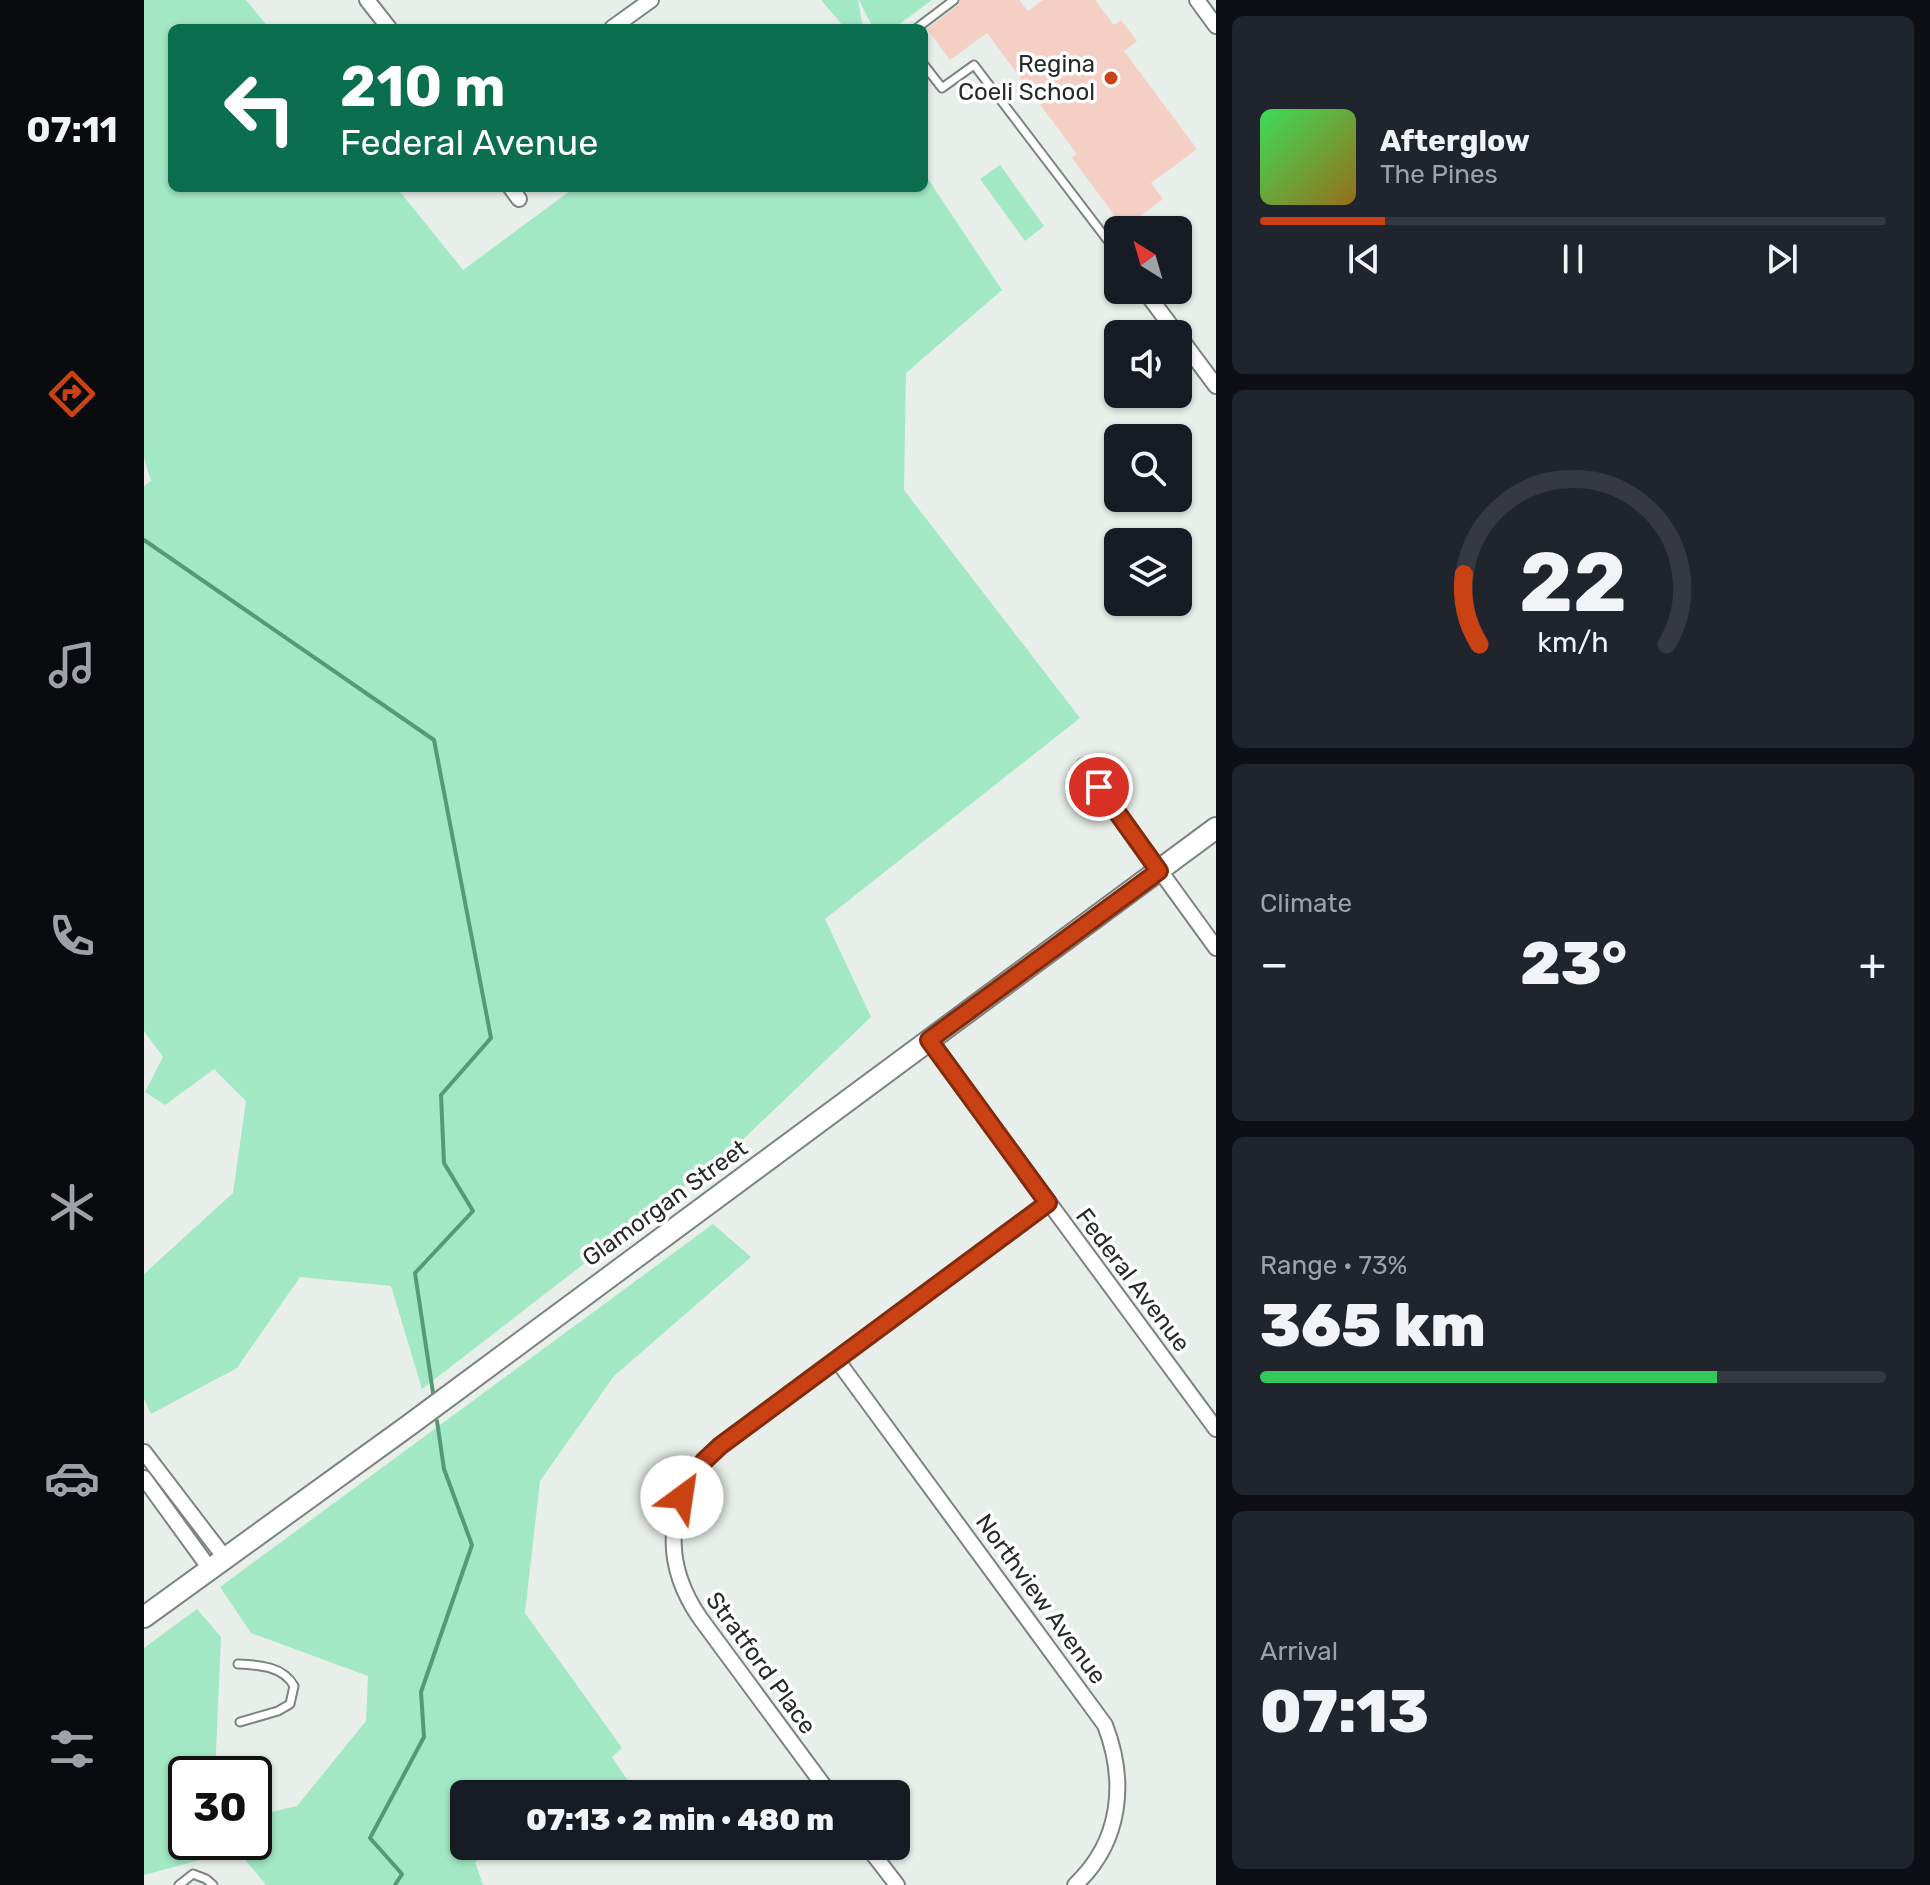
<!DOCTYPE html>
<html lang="en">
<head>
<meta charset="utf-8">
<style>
	body { margin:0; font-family:Rubik,sans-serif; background:#20242c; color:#f1f3f6; height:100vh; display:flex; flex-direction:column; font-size:30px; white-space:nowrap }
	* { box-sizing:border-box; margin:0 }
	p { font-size:26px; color:#9ea1a6 }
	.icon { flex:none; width:44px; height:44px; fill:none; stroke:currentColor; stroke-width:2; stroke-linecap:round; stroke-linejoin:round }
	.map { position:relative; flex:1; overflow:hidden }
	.details { display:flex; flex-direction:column; gap:16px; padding:16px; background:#0d0f14; width:714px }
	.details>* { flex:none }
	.hud { position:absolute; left:24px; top:24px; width:760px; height:168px; border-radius:12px; box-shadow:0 2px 6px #0004; background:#0b6e4f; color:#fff; overflow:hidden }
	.needle { width:52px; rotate:323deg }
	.tools { position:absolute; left:960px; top:216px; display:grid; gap:16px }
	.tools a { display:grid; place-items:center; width:88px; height:88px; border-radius:12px; background:#171b24; box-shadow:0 2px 6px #0004; font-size:40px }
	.speed { position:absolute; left:24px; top:1756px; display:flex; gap:16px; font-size:40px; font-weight:700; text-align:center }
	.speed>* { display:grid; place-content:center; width:104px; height:104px; border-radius:50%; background:#171b24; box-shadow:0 2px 6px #0004; line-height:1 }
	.speed .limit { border:4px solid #111; border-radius:12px; background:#fff; color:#111 }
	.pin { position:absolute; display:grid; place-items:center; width:68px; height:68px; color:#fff; margin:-34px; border:4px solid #fff; border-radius:50%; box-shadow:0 2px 8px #0007 }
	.me { position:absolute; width:88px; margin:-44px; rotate:31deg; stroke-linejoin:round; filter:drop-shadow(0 0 6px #0008) }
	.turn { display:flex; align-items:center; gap:28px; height:168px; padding:0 40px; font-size:36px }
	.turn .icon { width:104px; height:104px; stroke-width:2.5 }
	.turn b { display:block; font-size:56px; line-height:68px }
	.big { font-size:60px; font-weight:800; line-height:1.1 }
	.details .card { flex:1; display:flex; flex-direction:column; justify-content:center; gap:12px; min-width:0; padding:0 28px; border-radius:12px; background:#20242c }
	.details .dial { align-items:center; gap:0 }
	.dial svg { height:208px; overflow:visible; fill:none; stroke:#363941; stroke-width:7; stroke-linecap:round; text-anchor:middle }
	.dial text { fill:#f1f3f6; stroke:none }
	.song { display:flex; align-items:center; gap:24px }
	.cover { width:96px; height:96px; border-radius:12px; background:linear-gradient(135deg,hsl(130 70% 55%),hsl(40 70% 35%)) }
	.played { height:8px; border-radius:4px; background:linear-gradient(90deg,#ca4213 20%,#363941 20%) }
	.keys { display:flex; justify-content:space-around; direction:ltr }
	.heat { display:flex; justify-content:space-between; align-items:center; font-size:44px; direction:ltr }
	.charge { height:12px; border-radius:6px; background:linear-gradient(90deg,#34c759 73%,#363941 0) }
	.trip { position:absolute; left:306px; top:1780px; width:460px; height:80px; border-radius:12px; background:#171b24; box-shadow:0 2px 6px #0004; font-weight:800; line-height:80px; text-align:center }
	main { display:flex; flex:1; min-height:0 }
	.tab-bar { display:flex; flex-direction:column; width:144px; justify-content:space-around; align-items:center; background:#090b0e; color:#9ea1a6 }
	.tab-bar .icon { width:56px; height:56px }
	.tab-bar .selected { color:#ca4213 }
	.tab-bar b { font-size:36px; color:#f1f3f6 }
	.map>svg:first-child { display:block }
</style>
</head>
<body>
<main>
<nav class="tab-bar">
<b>07:11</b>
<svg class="icon selected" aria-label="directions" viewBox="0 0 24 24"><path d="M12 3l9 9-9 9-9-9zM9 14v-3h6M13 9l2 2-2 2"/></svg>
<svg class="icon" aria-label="music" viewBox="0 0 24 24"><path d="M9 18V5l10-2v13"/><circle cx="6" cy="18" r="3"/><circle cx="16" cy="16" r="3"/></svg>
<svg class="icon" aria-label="phone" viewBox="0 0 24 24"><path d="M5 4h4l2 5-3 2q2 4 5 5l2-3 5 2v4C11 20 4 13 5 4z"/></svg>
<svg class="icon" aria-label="climate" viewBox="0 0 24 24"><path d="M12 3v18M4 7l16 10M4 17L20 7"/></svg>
<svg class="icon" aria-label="car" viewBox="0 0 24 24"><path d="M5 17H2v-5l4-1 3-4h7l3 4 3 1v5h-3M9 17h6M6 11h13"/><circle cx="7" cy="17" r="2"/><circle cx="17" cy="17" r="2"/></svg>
<svg class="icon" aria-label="filters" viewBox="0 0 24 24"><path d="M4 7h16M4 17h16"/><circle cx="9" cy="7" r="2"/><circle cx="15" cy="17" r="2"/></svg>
</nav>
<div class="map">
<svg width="1072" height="1885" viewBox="0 0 1072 1885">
	<rect width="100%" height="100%" fill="#e8eeea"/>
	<g fill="#a2e8c4">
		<polygon points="0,0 102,0 125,28 28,28 28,188 253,188 319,270 430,188 780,188 780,173 858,290 762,373 760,490 936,718 681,919 727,1017 591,1147 278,1389 247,1286 156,1277 93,1368 7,1414 0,1399 0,1274 89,1193 102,1101 70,1069 21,1105 1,1092 19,1057 0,1031 0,486 7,481 0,458"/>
		<polygon points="677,0 714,0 719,28 701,28"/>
		<polygon points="715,0 788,0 750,28 729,28"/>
		<polygon points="856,165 900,226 881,241 836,179"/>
		<polygon points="569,1224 607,1257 470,1376 396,1481 381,1613 478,1748 468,1757 493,1794 320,1794 320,1846 352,1846 331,1862 339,1885 122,1885 93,1850 0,1875 0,1648 53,1609 77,1637 71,1774 42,1774 42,1842 110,1842 110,1816 153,1806 222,1721 224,1676 107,1633 76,1587"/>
	</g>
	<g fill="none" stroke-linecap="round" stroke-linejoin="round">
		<g stroke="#579878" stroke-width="4">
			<polyline points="0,540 290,740 347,1038 297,1095 300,1163 329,1211 271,1273 289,1393"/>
			<polyline points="251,1885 258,1874 226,1838 280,1737 277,1692 328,1545 300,1469 293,1421"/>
		</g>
	</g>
	<polygon fill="#f4cfc4" points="817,0 875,0 884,11 899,0 951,0 970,25 977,20 993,41 980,51 1053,149 1007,183 1019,199 980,228 928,158 933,154 843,33 806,60 783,29 814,5"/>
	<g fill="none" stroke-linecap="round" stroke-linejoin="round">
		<g stroke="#7d8480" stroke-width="11">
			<g id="lane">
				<polyline points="773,28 810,0"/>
				<polyline points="780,65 798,88 830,65 971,250"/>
				<path d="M94 1664C115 1665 139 1666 150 1686L146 1704 134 1711 96 1722"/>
				<polyline points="35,1885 49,1874 62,1879 69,1885"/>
			</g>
		</g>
		<g stroke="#7d8480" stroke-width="18">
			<g id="street">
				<polyline points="223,0 245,28"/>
				<polyline points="1053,0 1072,26"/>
				<polyline points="468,28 507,0"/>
				<polyline points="367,188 375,199"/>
				<polyline points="971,250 974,254"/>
				<polyline points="1000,290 1033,334"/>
				<polyline points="1034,335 1072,386"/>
				<polyline points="940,766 1072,948"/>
				<polyline points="785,1040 1072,1429"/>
				<path d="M693 1360 961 1725C983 1782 977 1842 931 1885"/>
				<polyline points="0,1452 81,1558"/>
				<polyline points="0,1478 66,1569"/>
				<path d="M686 1794 556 1618C515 1558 522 1496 576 1446L904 1203"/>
				<polyline points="723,1846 753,1885"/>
			</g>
		</g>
		<g stroke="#7d8480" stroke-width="24">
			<polyline id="secondary" points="0,1617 264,1426 1072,828"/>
		</g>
		<use href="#lane" stroke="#fff" stroke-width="7"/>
		<use href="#street" stroke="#fff" stroke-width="14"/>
		<use href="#secondary" stroke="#fff" stroke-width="20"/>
	</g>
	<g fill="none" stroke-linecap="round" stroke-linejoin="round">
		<g stroke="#832b0c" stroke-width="20">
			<polyline id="route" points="538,1497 560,1461 576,1446 904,1203 785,1040 1015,871 955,787"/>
		</g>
		<use href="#route" stroke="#ca4213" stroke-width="14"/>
	</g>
	<circle fill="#ca4213" stroke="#fff" stroke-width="3" cx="967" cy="78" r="8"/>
	<g text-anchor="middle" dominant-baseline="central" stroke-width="7" stroke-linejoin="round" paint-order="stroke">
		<g font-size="24" fill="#282b29" stroke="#fff" text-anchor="end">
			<text x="951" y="64">Regina<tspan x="951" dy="28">Coeli School</tspan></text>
		</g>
		<g font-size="24" fill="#282b29" stroke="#fff">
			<text transform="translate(521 1203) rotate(-36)">Glamorgan Street</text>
			<text transform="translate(989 1280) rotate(53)">Federal Avenue</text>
			<text transform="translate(897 1599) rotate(54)">Northview Avenue</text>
			<text transform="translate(617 1663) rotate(54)">Stratford Place</text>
		</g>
	</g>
</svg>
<div class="tools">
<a><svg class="needle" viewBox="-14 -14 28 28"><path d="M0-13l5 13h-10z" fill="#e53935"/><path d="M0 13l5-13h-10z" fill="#9ea1a6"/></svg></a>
<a><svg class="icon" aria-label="sound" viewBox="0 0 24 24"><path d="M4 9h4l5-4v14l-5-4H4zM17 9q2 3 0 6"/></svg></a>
<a><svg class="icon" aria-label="search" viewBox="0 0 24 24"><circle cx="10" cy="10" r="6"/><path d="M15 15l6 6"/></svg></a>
<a><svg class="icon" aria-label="layers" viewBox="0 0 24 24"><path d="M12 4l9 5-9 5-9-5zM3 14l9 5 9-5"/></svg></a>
</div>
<div class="speed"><div class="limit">30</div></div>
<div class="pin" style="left:955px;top:787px;background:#d93025"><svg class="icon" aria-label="arrive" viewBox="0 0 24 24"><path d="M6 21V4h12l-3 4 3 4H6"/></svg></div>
<svg class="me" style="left:538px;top:1497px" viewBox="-20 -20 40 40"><circle r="19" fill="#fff"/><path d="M0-13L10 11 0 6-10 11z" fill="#ca4213"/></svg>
<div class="trip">07:13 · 2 min · 480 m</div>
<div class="hud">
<div class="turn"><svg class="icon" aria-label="left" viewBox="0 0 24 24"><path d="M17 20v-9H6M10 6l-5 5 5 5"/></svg><div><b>210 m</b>Federal Avenue</div></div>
</div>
</div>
<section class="details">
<div class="card">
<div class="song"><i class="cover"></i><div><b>Afterglow</b><p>The Pines</p></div></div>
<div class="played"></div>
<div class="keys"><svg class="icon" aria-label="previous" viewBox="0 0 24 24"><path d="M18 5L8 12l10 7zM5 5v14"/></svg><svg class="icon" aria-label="pause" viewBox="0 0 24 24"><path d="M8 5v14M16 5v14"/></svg><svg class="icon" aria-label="next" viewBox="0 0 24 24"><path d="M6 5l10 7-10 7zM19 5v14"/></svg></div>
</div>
<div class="card dial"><svg viewBox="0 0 100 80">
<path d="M14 69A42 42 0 1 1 86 69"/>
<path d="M14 69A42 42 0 0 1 8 42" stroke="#ca4213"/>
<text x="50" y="56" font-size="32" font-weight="700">22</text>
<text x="50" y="72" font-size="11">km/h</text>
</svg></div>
<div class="card"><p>Climate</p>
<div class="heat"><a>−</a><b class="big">23°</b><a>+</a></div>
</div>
<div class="card"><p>Range · 73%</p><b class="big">365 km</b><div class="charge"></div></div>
<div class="card"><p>Arrival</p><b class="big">07:13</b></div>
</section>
</main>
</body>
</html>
